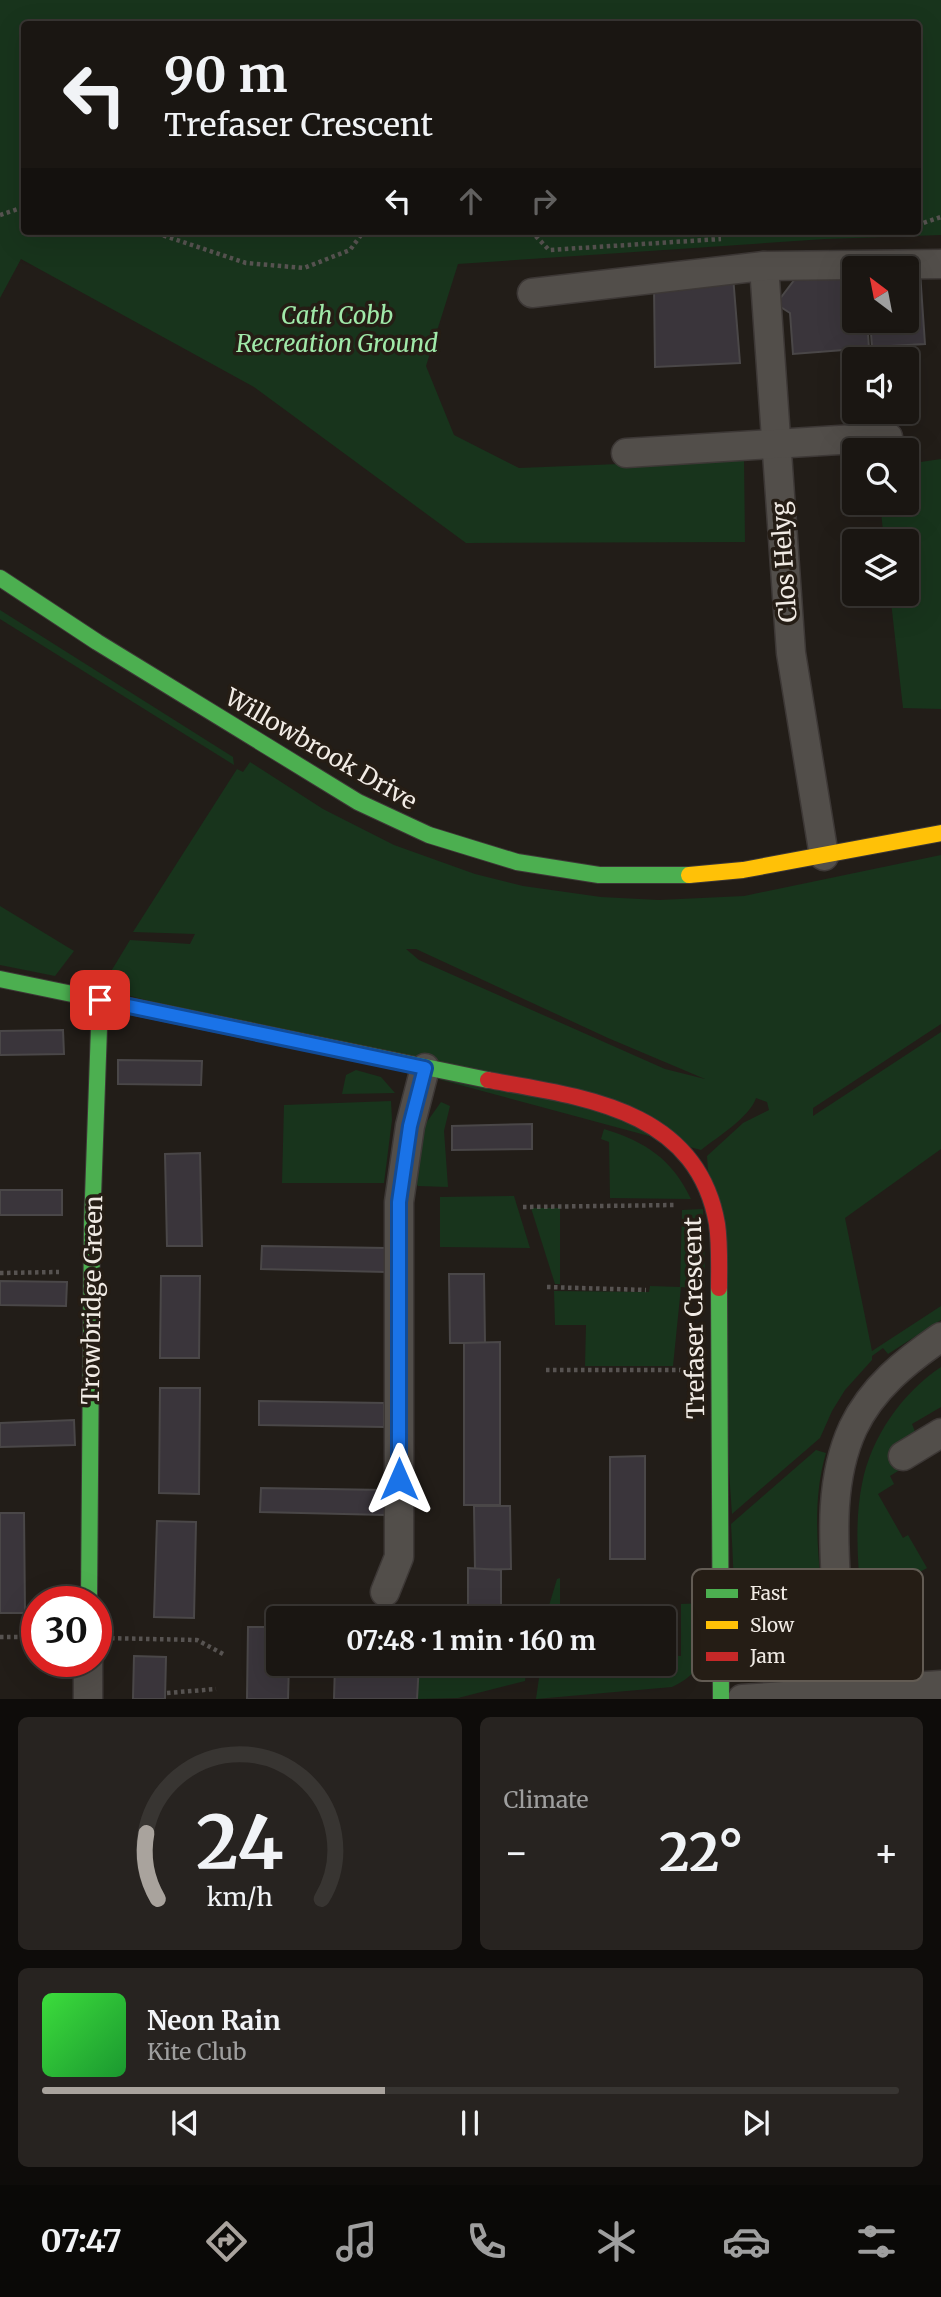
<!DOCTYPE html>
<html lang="en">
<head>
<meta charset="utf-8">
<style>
	body { margin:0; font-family:Merriweather,serif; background:#272320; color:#f1f3f6; height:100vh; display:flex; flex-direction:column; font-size:26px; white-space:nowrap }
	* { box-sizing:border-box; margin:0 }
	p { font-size:23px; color:#9f9f9f }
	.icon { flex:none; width:38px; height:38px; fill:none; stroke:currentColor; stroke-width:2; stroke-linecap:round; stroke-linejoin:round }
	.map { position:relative; height:1699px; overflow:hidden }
	.details { display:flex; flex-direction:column; gap:18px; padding:18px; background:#0e0c0a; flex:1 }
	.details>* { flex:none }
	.banner { position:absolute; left:21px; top:21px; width:900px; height:214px; border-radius:7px; box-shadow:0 7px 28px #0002,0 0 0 2px #383532; background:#1a1612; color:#f1f3f6; overflow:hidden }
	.needle { width:46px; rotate:328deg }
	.tools { position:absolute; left:842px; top:256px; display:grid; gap:14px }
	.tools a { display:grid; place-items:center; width:77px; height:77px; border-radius:7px; background:#1a1612; box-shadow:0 7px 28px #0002,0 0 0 2px #383532; font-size:35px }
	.speed { position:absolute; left:21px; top:1586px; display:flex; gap:14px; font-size:35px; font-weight:700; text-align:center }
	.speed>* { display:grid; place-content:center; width:91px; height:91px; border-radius:50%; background:#1a1612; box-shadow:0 7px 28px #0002,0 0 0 2px #383532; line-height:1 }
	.speed .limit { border:10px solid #d22; background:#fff; color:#111 }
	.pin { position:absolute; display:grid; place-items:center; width:60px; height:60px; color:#fff; margin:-30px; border-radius:14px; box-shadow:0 4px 10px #0006 }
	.me { position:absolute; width:77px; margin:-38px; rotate:0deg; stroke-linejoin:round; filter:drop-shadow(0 0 5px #0008) }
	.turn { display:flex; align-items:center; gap:24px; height:147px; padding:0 28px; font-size:32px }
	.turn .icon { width:91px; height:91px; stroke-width:2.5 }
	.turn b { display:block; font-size:49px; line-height:60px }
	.lanes { display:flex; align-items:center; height:66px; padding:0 28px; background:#0003; justify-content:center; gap:35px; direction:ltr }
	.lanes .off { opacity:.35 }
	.big { font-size:52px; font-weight:700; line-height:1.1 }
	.details .tile { flex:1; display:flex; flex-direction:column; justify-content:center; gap:10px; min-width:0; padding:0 24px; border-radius:10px; background:#272320 }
	.details .dial { align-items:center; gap:0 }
	.dial svg { height:182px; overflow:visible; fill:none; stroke:#383532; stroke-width:7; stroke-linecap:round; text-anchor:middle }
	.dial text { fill:#f1f3f6; stroke:none }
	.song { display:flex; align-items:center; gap:21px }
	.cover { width:84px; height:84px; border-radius:10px; background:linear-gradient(135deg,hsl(120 70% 55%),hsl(130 70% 35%)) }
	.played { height:7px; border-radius:4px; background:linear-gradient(90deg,#a9a39d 40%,#383532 40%) }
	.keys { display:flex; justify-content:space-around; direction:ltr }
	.heat { display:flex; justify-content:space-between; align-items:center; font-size:38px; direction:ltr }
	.details .tiles { flex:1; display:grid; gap:18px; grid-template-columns:1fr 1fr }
	.tile:last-child { grid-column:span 2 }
	.trip { position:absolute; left:266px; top:1606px; width:410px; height:70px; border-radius:7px; background:#1a1612; box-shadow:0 7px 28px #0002,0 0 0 2px #383532; font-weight:700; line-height:70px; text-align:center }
	.tabs { display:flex; height:112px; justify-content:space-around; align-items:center; background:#0a0907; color:#9f9f9f }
	.tabs .icon { width:49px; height:49px }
	.tabs .active { color:#a9a39d }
	.tabs b { font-size:32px; color:#f1f3f6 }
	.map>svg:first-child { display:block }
</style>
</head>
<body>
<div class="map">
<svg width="941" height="1699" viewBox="0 0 941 1699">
	<rect width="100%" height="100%" fill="#221d18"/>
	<g fill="#18341c" fill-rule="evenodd">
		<path d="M0 0H941V235L825 239 458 264 426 366 454 435 519 468 744 459 745 542 466 543 254 387 21 259 0 298ZM24 24H917V231H24Z"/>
		<polygon points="941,459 941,709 903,708 890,593 906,593 906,541 884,541 880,502 906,502 907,464"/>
		<polygon points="0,610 233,757 234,765 0,619"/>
		<path d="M250 762 323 809 394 845 475 874 523 886 601 897 659 900 744 896 941 855V1024L813 1108V1116L941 1032V1149L845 1218 872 1351 941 1306V1320L888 1354 883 1348 872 1356V1360L845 1390 832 1411 820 1438 732 1514 707 1156 743 1123 769 1110 767 1102 756 1098C750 1117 716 1138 701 1150L101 988 130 940 190 944 195 934 133 932 237 769 243 772ZM406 949H416L608 1038 705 1079 665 1069 419 960Z"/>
		<polygon points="0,906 74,951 55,976 0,965"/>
		<polygon points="356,1070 381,1077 395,1093 342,1094 346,1075"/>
		<polygon points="391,1101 392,1120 384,1183 282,1183 284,1105"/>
		<polygon points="441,1102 450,1106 444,1131 448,1187 418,1186 414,1180 424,1126"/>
		<path d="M604 1129C646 1142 672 1159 691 1199L610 1198 609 1142 601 1139Z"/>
		<polygon points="514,1196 530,1248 440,1247 440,1197"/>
		<polygon points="531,1208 560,1208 560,1284 555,1284"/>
		<polygon points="703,1209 705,1274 690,1288 681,1287 673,1366 585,1366 586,1325 555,1325 554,1291 649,1292 650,1286 680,1287 682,1210"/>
		<path d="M941 1367V1407L912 1424 916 1434 890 1450 901 1469 890 1476 894 1484 878 1494 903 1538 908 1535 927 1568 894 1586 911 1668 868 1671C862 1653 863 1628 862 1608 858 1568 854 1523 862 1484 871 1437 902 1393 941 1367Z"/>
		<path d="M816 1450 826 1453C813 1497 817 1542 821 1586 822 1602 826 1619 825 1635 821 1677 759 1699 739 1657 734 1648 736 1631 735 1620 734 1588 733 1556 731 1524Z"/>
		<polygon points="560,1578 560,1619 545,1619 557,1579"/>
		<path d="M705 1603C705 1640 712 1669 672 1687L536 1699 541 1664H663V1655L681 1656V1604Z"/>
		<polygon points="419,1672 526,1673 525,1681 458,1698 417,1699"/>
	</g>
	<g fill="#3a353b" stroke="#4a4748" stroke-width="2">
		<polygon points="920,272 925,344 872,347 870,320 906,320 906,273"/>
		<polygon points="854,275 854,320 867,320 869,348 793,354 790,313 776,304 795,279"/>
		<polygon points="733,276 740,363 655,367 654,286"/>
		<polygon points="63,1030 64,1054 0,1055 0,1031"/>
		<polygon points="118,1060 202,1061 201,1085 118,1084"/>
		<polygon points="532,1124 532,1149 452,1150 452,1126"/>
		<polygon points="200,1153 202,1246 167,1246 165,1154"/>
		<rect x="0" y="1190" width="62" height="25"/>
		<polygon points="262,1246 386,1248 385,1272 261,1269"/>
		<polygon points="449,1274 484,1274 485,1343 450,1343"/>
		<polygon points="161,1276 200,1276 199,1358 160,1358"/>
		<polygon points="0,1281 67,1282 66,1306 0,1305"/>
		<polygon points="500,1342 500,1505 464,1505 464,1343"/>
		<polygon points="160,1388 200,1388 199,1494 159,1493"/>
		<polygon points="259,1401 384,1403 384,1427 259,1425"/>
		<polygon points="74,1420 75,1445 0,1447 0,1423"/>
		<polygon points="645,1456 645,1559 610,1559 610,1457"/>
		<polygon points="261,1488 386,1490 385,1515 260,1512"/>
		<polygon points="474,1506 510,1506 511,1569 475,1570"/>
		<polygon points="0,1513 24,1513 25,1613 0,1613"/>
		<polygon points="157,1521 196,1522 194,1618 154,1617"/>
		<polygon points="468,1568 501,1570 501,1619 468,1619"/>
		<polygon points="248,1627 278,1627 278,1664 289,1664 288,1699 247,1699"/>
		<polygon points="134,1656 166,1657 165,1699 133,1699"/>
		<polygon points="335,1664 419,1664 417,1699 334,1699"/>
		<polygon points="450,1664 483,1664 483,1672 449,1671"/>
	</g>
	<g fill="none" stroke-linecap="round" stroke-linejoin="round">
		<g stroke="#3d3836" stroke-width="31">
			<g id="street">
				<polyline points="764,266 791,653 824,856"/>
				<polyline points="532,293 764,266 941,264"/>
				<polyline points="626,453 888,437"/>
				<polyline points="903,1456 941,1433"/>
				<polyline points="385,1592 399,1557 399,1202 410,1126 425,1068"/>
				<path d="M820 1692C828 1685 835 1678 838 1666 843 1646 839 1623 837 1602 834 1545 828 1482 853 1428 872 1388 906 1361 941 1337"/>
				<polyline points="88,1699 88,1661"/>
				<polyline points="742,1699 941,1685"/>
			</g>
		</g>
		<g stroke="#3d3836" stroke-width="18">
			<g id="fast">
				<polyline points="0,578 97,642 358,802 429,835 517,862 599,875 689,875"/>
				<polyline points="0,979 488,1080"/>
				<polyline points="719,1288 721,1699"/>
				<polyline points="89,1601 92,1225 100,1000"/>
			</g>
		</g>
		<g stroke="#3d3836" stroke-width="18">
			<polyline id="slow" points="689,875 743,870 941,833"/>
		</g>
		<g stroke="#3d3836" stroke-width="18">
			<path id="jam" d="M488 1080C583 1097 697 1109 717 1224 720 1245 719 1267 719 1288"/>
		</g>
		<g stroke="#575351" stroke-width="4.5" stroke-dasharray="3.5 3.5" stroke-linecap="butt">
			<polyline points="0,215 24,207"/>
			<polyline points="917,225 941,217"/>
			<polyline points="150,231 246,263 304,268 350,250 364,231"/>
			<polyline points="531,231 549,250 721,239"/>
			<polyline points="807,234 848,231"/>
			<polyline points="523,1207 676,1205"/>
			<polyline points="0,1273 59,1272"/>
			<polyline points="547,1287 646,1290"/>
			<polyline points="546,1370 688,1370"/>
			<polyline points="0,1637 37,1637"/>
			<polyline points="104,1638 197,1640 225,1655"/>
			<polyline points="167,1693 216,1689"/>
		</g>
		<use href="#street" stroke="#524e4a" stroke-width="28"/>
		<use href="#fast" stroke="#4caf50" stroke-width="16"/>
		<use href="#slow" stroke="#ffc107" stroke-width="16"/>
		<use href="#jam" stroke="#c62828" stroke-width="16"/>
	</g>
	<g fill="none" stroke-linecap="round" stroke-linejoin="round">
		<g stroke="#114b97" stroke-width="18">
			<polyline id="route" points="100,1000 425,1068 410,1126 399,1202 399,1479"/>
		</g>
		<use href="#route" stroke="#1a73e8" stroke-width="12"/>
	</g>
	<g text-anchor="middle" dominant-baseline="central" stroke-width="7" stroke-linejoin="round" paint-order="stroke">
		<g font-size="24" font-style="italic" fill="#a0e9a9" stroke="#251d15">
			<text x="337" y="315">Cath Cobb<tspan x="337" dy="28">Recreation Ground</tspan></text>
		</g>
		<g font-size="24" fill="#f1ebe5" stroke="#251d15">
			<text transform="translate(784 562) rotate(-94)">Clos Helyg</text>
			<text transform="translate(321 749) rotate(30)">Willowbrook Drive</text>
			<text transform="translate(92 1300) rotate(-89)">Trowbridge Green</text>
			<text transform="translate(694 1318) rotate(-91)">Trefaser Crescent</text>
		</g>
	</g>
	<rect x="692" y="1569" width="231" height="112" rx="10" fill="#251d15" stroke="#625b53" stroke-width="2"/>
	<rect x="706" y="1589" width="32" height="9" fill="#4caf50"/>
	<rect x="706" y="1621" width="32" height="8" fill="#ffc107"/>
	<rect x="706" y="1652" width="32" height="9" fill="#c62828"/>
	<g font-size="19" fill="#f1ebe5">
		<text x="750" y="1600">Fast</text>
		<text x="750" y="1632">Slow</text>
		<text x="750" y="1663">Jam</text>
	</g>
</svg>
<div class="tools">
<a><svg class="needle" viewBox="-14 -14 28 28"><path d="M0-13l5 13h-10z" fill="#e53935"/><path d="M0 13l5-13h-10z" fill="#9f9f9f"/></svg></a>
<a><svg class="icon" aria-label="sound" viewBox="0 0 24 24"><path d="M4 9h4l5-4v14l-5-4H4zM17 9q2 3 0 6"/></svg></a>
<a><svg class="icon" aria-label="search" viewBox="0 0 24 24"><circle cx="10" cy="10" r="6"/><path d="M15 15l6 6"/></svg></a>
<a><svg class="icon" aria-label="layers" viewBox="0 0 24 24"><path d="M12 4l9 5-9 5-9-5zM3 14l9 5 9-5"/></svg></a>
</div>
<div class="speed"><div class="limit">30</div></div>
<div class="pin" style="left:100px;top:1000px;background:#d93025"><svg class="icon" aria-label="arrive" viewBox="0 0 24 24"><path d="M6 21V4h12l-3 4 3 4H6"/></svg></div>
<svg class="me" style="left:399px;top:1479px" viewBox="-20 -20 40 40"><path d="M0-17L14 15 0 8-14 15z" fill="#1a73e8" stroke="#fff" stroke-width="4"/></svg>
<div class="trip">07:48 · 1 min · 160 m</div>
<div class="banner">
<div class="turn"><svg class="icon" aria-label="left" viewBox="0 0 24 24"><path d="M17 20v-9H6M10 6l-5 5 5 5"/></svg><div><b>90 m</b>Trefaser Crescent</div></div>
<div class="lanes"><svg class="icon" aria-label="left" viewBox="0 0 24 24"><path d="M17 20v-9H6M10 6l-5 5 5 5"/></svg><svg class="icon off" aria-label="ahead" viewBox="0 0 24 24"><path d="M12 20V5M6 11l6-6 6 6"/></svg><svg class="icon off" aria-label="right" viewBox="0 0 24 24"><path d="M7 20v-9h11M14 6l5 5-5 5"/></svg></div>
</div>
</div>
<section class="details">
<div class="tiles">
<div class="tile dial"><svg viewBox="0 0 100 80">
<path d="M14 69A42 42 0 1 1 86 69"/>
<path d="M14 69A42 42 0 0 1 9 40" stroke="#a9a39d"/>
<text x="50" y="56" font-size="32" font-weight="700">24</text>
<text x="50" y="72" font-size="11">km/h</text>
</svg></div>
<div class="tile"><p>Climate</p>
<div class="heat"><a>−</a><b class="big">22°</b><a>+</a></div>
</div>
<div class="tile">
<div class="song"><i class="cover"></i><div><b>Neon Rain</b><p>Kite Club</p></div></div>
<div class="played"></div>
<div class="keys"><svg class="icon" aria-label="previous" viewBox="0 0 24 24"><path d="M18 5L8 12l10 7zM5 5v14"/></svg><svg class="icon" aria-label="pause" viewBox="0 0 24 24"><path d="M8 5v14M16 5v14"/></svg><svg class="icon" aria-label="next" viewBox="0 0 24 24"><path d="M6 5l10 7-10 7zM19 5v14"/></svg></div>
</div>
</div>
</section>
<nav class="tabs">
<b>07:47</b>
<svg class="icon active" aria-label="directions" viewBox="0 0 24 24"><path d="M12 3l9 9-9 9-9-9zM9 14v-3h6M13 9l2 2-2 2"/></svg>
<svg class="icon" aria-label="music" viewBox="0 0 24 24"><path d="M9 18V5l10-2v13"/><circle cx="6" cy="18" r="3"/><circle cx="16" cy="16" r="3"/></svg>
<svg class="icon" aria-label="phone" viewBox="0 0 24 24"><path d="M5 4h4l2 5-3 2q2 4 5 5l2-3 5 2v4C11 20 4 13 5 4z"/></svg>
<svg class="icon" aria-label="climate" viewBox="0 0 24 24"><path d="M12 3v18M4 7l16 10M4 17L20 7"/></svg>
<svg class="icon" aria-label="car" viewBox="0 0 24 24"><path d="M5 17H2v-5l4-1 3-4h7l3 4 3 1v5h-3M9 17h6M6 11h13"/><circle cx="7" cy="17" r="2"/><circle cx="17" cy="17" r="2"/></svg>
<svg class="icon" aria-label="filters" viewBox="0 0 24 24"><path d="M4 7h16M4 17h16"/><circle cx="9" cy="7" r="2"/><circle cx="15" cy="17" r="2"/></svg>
</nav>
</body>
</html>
